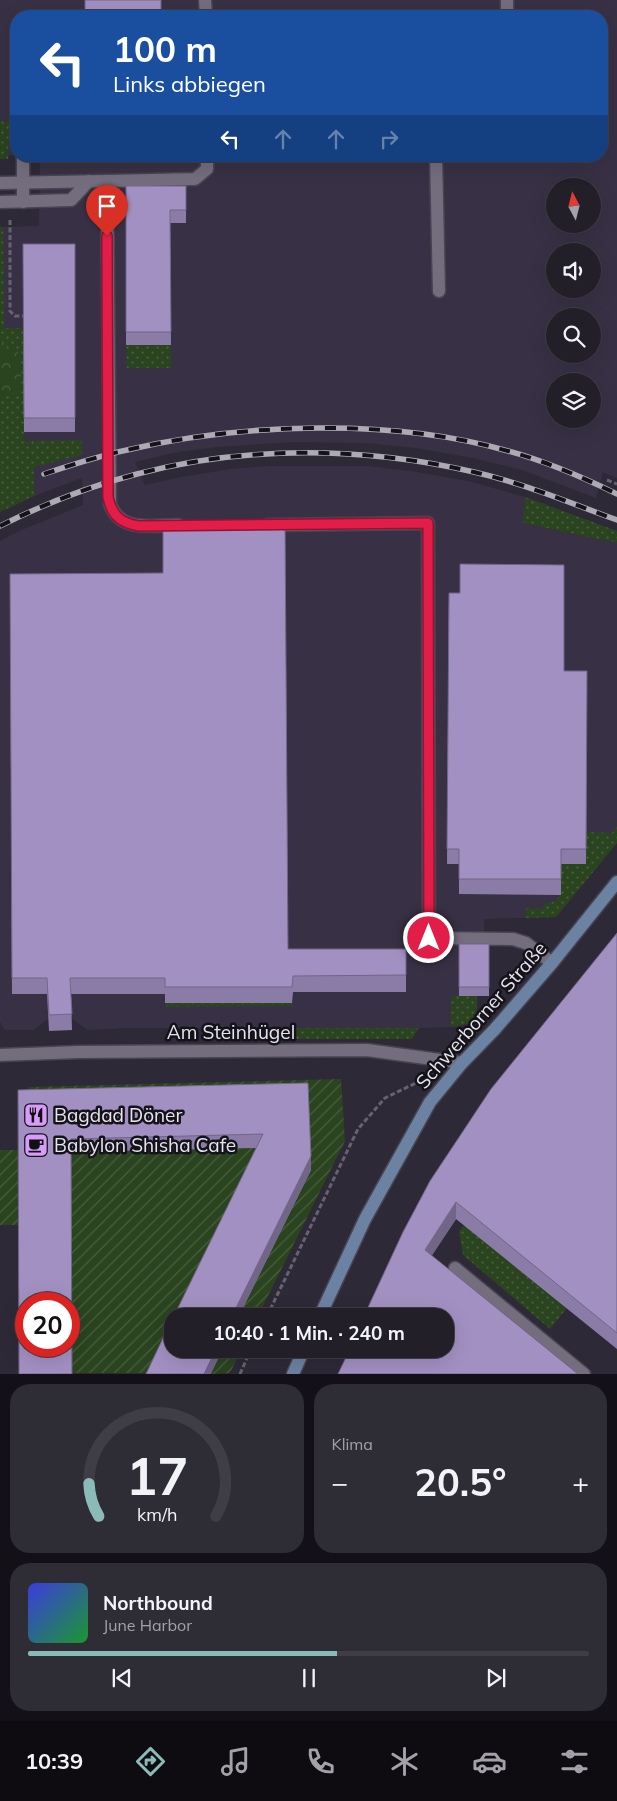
<!DOCTYPE html>
<html lang="de">
<head>
<meta charset="utf-8">
<style>
	body { margin:0; font-family:Mulish,sans-serif; background:#2e2c35; color:#f1f3f6; height:100vh; display:flex; flex-direction:column; font-size:19px; white-space:nowrap }
	* { box-sizing:border-box; margin:0 }
	p { font-size:16px; color:#a2a2a8 }
	.icon { flex:none; width:28px; height:28px; fill:none; stroke:currentColor; stroke-width:2; stroke-linecap:round; stroke-linejoin:round }
	.map { position:relative; height:1374px; overflow:hidden }
	.drawer { display:flex; flex-direction:column; gap:10px; padding:10px; background:#131117; flex:1 }
	.drawer>* { flex:none }
	.top-card { position:absolute; left:10px; top:10px; width:598px; height:152px; border-radius:20px; box-shadow:0 5px 20px #0002,0 0 0 1px #3f3d46; background:#1a4fa0; color:#fff; overflow:hidden }
	.needle { width:32px; rotate:353deg }
	.fabs { position:absolute; left:546px; top:178px; display:grid; gap:10px }
	.fabs a { display:grid; place-items:center; width:55px; height:55px; border-radius:50%; background:#221f29; box-shadow:0 5px 20px #0002,0 0 0 1px #3f3d46; font-size:25px }
	.speed { position:absolute; left:15px; top:1292px; display:flex; gap:10px; font-size:25px; font-weight:700; text-align:center }
	.speed>* { display:grid; place-content:center; width:65px; height:65px; border-radius:50%; background:#221f29; box-shadow:0 5px 20px #0002,0 0 0 1px #3f3d46; line-height:1 }
	.speed .limit { border:8px solid #d22; background:#fff; color:#111 }
	.pin { position:absolute; display:grid; place-items:center; width:42px; height:42px; color:#fff; margin:-51px -21px; border-radius:50% 50% 50% 0; rotate:-45deg; box-shadow:0 0 5px #0007 }
	.pin .icon { rotate:45deg }
	.me { position:absolute; width:55px; margin:-28px; rotate:0deg; stroke-linejoin:round; filter:drop-shadow(0 0 4px #0008) }
	.turn { display:flex; align-items:center; gap:18px; height:105px; padding:0 20px; font-size:22px }
	.turn .icon { width:65px; height:65px; stroke-width:2.5 }
	.turn b { display:block; font-size:35px; line-height:42px }
	.lanes { display:flex; align-items:center; height:48px; padding:0 20px; background:#0003; justify-content:center; gap:25px; direction:ltr }
	.lanes .off { opacity:.35 }
	.big { font-size:38px; font-weight:700; line-height:1.1 }
	.drawer .tile { flex:1; display:flex; flex-direction:column; justify-content:center; gap:8px; min-width:0; padding:0 18px; border-radius:20px; background:#2e2c35 }
	.drawer .dial { align-items:center; gap:0 }
	.dial svg { height:130px; overflow:visible; fill:none; stroke:#3f3d46; stroke-width:7; stroke-linecap:round; text-anchor:middle }
	.dial text { fill:#f1f3f6; stroke:none }
	.song { display:flex; align-items:center; gap:15px }
	.cover { width:60px; height:60px; border-radius:8px; background:linear-gradient(135deg,hsl(240 70% 55%),hsl(130 70% 35%)) }
	.played { height:5px; border-radius:2px; background:linear-gradient(90deg,#8bbbb9 55%,#3f3d46 55%) }
	.keys { display:flex; justify-content:space-around; direction:ltr }
	.heat { display:flex; justify-content:space-between; align-items:center; font-size:28px; direction:ltr }
	.drawer .tiles { flex:1; display:grid; gap:10px; grid-template-columns:1fr 1fr }
	.tile:last-child { grid-column:span 2 }
	.trip { position:absolute; left:164px; top:1308px; width:290px; height:50px; border-radius:20px; background:#221f29; box-shadow:0 5px 20px #0002,0 0 0 1px #3f3d46; font-weight:700; line-height:50px; text-align:center }
	.tabs { display:flex; height:80px; justify-content:space-around; align-items:center; background:#0e0c10; color:#a2a2a8 }
	.tabs .icon { width:35px; height:35px }
	.tabs .current { color:#8bbbb9 }
	.tabs b { font-size:22px; color:#f1f3f6 }
	.map>svg:first-child { display:block }
</style>
</head>
<body>
<div class="map">
<svg width="617" height="1374" viewBox="0 0 617 1374">
	<defs>
		<pattern id="grass-dots" width="8" height="8" patternUnits="userSpaceOnUse" patternTransform="scale(1.25)"><rect width="8" height="8" fill="#2a441f"/><path d="M2 2h.1M6 6h.1" fill="none" stroke="#495f40" stroke-width="1.8" stroke-linecap="round"/></pattern>
		<pattern id="forest-crowns" width="20" height="18" patternUnits="userSpaceOnUse" patternTransform="scale(1.25)"><rect width="20" height="18" fill="#2a441f"/><path d="M2 6a3 3 0 1 1 6 0M12 15a3 3 0 1 1 6 0" fill="none" stroke="#495f40"/></pattern>
		<pattern id="garden-furrows" width="10" height="10" patternUnits="userSpaceOnUse" patternTransform="scale(1.25)"><rect width="10" height="10" fill="#2a441f"/><path d="M-1 1l2-2M0 10L10 0M9 11l2-2" fill="none" stroke="#495f40"/></pattern>
	</defs>
	<rect width="100%" height="100%" fill="#2e2937"/>
	<path fill="#383145" fill-rule="evenodd" d="M0 0H617V478L603 472 596 498 522 470 473 458 416 448 366 443 293 442 217 447 178 452 135 462 145 485 181 477 231 469 269 466H368L417 472 472 482 525 497 524 523 617 543V843L556 917 484 919V953L489 954V996H477L476 1014 468 1024 451 1027 419 1028H125L88 1030 71 1018 48 1019 34 1030H5L0 1022V541L17 532 83 505 82 478 34 496 0 512V227L39 226 40 156H601V16H16V155H9L8 159H0ZM555 186H592V224H555ZM555 251H592V289H555ZM555 316H592V354H555ZM555 381H592V419H555Z"/>
	<g fill="url(#grass-dots)">
		<polygon points="9,121 8,159 0,159 0,122"/>
		<polygon points="0,227 3,227 4,328 24,328 24,441 82,440 82,455 34,467 34,496 0,512"/>
		<polygon points="126,345 171,345 171,368 127,368"/>
		<polygon points="525,497 617,531 617,543 523,523"/>
		<polygon points="617,827 617,843 556,917 525,918 526,908 541,909 546,903 554,902 561,895 561,864 586,864 586,832 612,833"/>
		<path d="M451 996H477C478 1018 474 1025 451 1027Z"/>
		<polygon points="165,1003 292,1003 293,1006 166,1007"/>
		<polygon points="249,1028 419,1028 412,1039 263,1039"/>
		<polygon points="464,1225 567,1308 550,1329 463,1255 459,1231"/>
	</g>
	<path fill="url(#forest-crowns)" d="M0 342H3L7 347 6 351 16 349C23 360 22 380 18 391L11 394 4 393 0 404Z"/>
	<g fill="url(#garden-furrows)">
		<polygon points="341,1079 345,1141 258,1316 239,1316 308,1096 28,1103 28,1087"/>
		<polygon points="258,1148 180,1316 172,1316 172,1332 152,1373 72,1373 71,1152"/>
		<polygon points="0,1150 18,1150 19,1225 0,1225"/>
		<polygon points="223,1349 242,1349 230,1373 211,1374"/>
	</g>
	<g fill="none" stroke-linecap="round" stroke-linejoin="round">
		<g stroke="#484451" stroke-width="15">
			<g id="lane">
				<polyline points="205,0 206,16"/>
				<polyline points="507,16 507,0"/>
				<polyline points="23,156 23,202"/>
				<polyline points="436,156 439,291"/>
				<polyline points="0,183 107,181"/>
				<polyline points="0,202 71,200 89,181"/>
				<path d="M178 525C153 525 120 533 110 504L107 181 195 179 207 169V156"/>
				<polyline points="268,525 428,523 429,938 513,939 526,943 552,963"/>
				<polyline points="455,1268 584,1374"/>
			</g>
		</g>
		<g stroke="#484451" stroke-width="15">
			<polyline id="street" points="0,1055 78,1052 367,1050 462,1063"/>
		</g>
		<g stroke="#484451" stroke-width="15">
			<g id="secondary">
				<polyline points="320,1316 365,1219 430,1102 462,1063 495,1029 552,963 617,882"/>
				<polyline points="293,1374 304,1349"/>
			</g>
		</g>
		<g stroke="#66626f" stroke-width="3" stroke-dasharray="5 2.5" stroke-linecap="butt">
			<polyline points="10,220 10,311 15,316 24,316"/>
			<polyline points="607,480 617,484"/>
			<polyline points="267,1316 358,1129 385,1098 418,1082"/>
			<polyline points="240,1374 251,1349"/>
		</g>
		<use href="#lane" stroke="#736d7e" stroke-width="12"/>
		<use href="#street" stroke="#736d7e" stroke-width="12"/>
		<use href="#secondary" stroke="#6c82a3" stroke-width="12"/>
		<g stroke="#adaab5" stroke-width="5.5">
			<g id="rail">
				<path d="M44 474C71 465 99 456 127 450 242 423 394 418 508 451 545 461 582 477 617 494"/>
				<path d="M0 526C44 504 90 486 137 474 247 445 365 447 474 472 523 483 570 503 617 520"/>
			</g>
		</g>
		<use href="#rail" stroke="#15131a" stroke-width="4" stroke-dasharray="11" stroke-linecap="butt"/>
	</g>
	<g fill="#8b7ca7">
		<polygon points="126,186 186,186 186,223 170,223 171,345 126,345"/>
		<polygon points="23,244 75,244 75,432 24,432"/>
		<polygon points="10,574 288,949 406,949 406,992 293,992 292,1003 165,1003 165,994 71,994 72,1030 49,1031 47,994 12,994"/>
		<polygon points="449,593 564,671 587,671 586,864 561,864 561,895 459,894 459,864 447,864"/>
		<polygon points="617,933 617,1349 456,1219 432,1255 364,1316"/>
		<rect x="459" y="944" width="30" height="52"/>
		<polygon points="308,1083 311,1170 239,1316 174,1316 256,1148 71,1152 18,1090"/>
	</g>
	<g fill="#716588">
		<polygon points="311,1156 311,1170 239,1316 232,1316"/>
		<polygon points="456,1202 456,1219 425,1266 425,1250"/>
		<polygon points="216,1349 223,1349 211,1374 204,1374"/>
	</g>
	<g fill="#a290c2" stroke="#716588" fill-rule="evenodd">
		<rect x="85" y="0" width="76" height="16"/>
		<polygon points="126,186 186,186 186,210 170,210 171,332 126,332"/>
		<polygon points="23,244 75,244 75,418 24,418"/>
		<polygon points="163,523 285,523 288,949 406,949 406,975 293,976 292,987 165,987 165,978 70,978 72,1014 49,1015 47,978 12,978 10,574 163,573"/>
		<polygon points="460,564 564,565 564,671 587,671 586,849 561,849 561,879 459,879 459,849 447,849 449,593 460,593"/>
		<polygon points="617,933 617,1333 456,1202 425,1250 578,1374 338,1374 350,1349 445,1349 445,1316 364,1316 403,1232 430,1181 491,1089"/>
		<rect x="459" y="944" width="30" height="43"/>
		<path d="M308 1083 311 1156 232 1316H174L263 1134 71 1139 72 1374H19L18 1090ZM26 1304H69V1346H26Z"/>
		<polygon points="172,1319 172,1349 216,1349 204,1374 146,1374"/>
	</g>
	<g fill="none" stroke-linecap="round" stroke-linejoin="round">
		<g stroke="#92132f" stroke-width="12">
			<path id="route" d="M107 236 108 497C112 516 121 523 139 526L428 523 429 938"/>
		</g>
		<use href="#route" stroke="#e11d48" stroke-width="9"/>
	</g>
	<defs>
		<g id="restaurant-square" transform="scale(1.25)"><rect x="-9" y="-9" width="18" height="18" rx="4" fill="#d79bf9" stroke="#15131a"/><path d="M-5-6h1v4h1v-4h1v4h1v-4h1v5L-1.5 .5V6h-2V.5L-5-1ZM5-6V6H3V1.5H1.5Q1.5-4 5-6Z" fill="#111"/></g>
		<g id="cafe-square" transform="scale(1.25)"><rect x="-9" y="-9" width="18" height="18" rx="4" fill="#d79bf9" stroke="#15131a"/><path d="M-5.5-4.5H6V0H3Q3 3.5 0 3.5H-2.5Q-5.5 3.5-5.5 0ZM3-3.2v2h1.7v-2ZM-6 4.5H4V6H-6Z" fill="#111"/></g>
	</defs>
	<g fill-rule="evenodd">
		<use href="#restaurant-square" x="36" y="1115"/>
		<use href="#cafe-square" x="36" y="1145"/>
	</g>
	<g text-anchor="middle" dominant-baseline="central" stroke-width="5" stroke-linejoin="round" paint-order="stroke">
		<g font-size="19" fill="#e7e4ee" stroke="#15131a">
			<text transform="translate(481 1015) rotate(-49)">Schwerborner Straße</text>
			<text x="231" y="1032">Am Steinhügel</text>
		</g>
		<g font-size="19" fill="#e7e4ee" stroke="#15131a" text-anchor="start">
			<text x="54" y="1115">Bagdad Döner</text>
			<text x="54" y="1145">Babylon Shisha Cafe</text>
		</g>
	</g>
</svg>
<div class="fabs">
<a><svg class="needle" viewBox="-14 -14 28 28"><path d="M0-13l5 13h-10z" fill="#e53935"/><path d="M0 13l5-13h-10z" fill="#a2a2a8"/></svg></a>
<a><svg class="icon" aria-label="sound" viewBox="0 0 24 24"><path d="M4 9h4l5-4v14l-5-4H4zM17 9q2 3 0 6"/></svg></a>
<a><svg class="icon" aria-label="search" viewBox="0 0 24 24"><circle cx="10" cy="10" r="6"/><path d="M15 15l6 6"/></svg></a>
<a><svg class="icon" aria-label="layers" viewBox="0 0 24 24"><path d="M12 4l9 5-9 5-9-5zM3 14l9 5 9-5"/></svg></a>
</div>
<div class="speed"><div class="limit">20</div></div>
<div class="pin" style="left:107px;top:236px;background:#d93025"><svg class="icon" aria-label="arrive" viewBox="0 0 24 24"><path d="M6 21V4h12l-3 4 3 4H6"/></svg></div>
<svg class="me" style="left:429px;top:938px" viewBox="-20 -20 40 40"><circle r="17" fill="#e11d48" stroke="#fff" stroke-width="3"/><path d="M0-11L8 9 0 5-8 9z" fill="#fff"/></svg>
<div class="trip">10:40 · 1 Min. · 240 m</div>
<div class="top-card">
<div class="turn"><svg class="icon" aria-label="left" viewBox="0 0 24 24"><path d="M17 20v-9H6M10 6l-5 5 5 5"/></svg><div><b>100 m</b>Links abbiegen</div></div>
<div class="lanes"><svg class="icon" aria-label="left" viewBox="0 0 24 24"><path d="M17 20v-9H6M10 6l-5 5 5 5"/></svg><svg class="icon off" aria-label="ahead" viewBox="0 0 24 24"><path d="M12 20V5M6 11l6-6 6 6"/></svg><svg class="icon off" aria-label="ahead" viewBox="0 0 24 24"><path d="M12 20V5M6 11l6-6 6 6"/></svg><svg class="icon off" aria-label="right" viewBox="0 0 24 24"><path d="M7 20v-9h11M14 6l5 5-5 5"/></svg></div>
</div>
</div>
<section class="drawer">
<div class="tiles">
<div class="tile dial"><svg viewBox="0 0 100 80">
<path d="M14 69A42 42 0 1 1 86 69"/>
<path d="M14 69A42 42 0 0 1 8 49" stroke="#8bbbb9"/>
<text x="50" y="56" font-size="32" font-weight="700">17</text>
<text x="50" y="72" font-size="11">km/h</text>
</svg></div>
<div class="tile"><p>Klima</p>
<div class="heat"><a>−</a><b class="big">20.5°</b><a>+</a></div>
</div>
<div class="tile">
<div class="song"><i class="cover"></i><div><b>Northbound</b><p>June Harbor</p></div></div>
<div class="played"></div>
<div class="keys"><svg class="icon" aria-label="previous" viewBox="0 0 24 24"><path d="M18 5L8 12l10 7zM5 5v14"/></svg><svg class="icon" aria-label="pause" viewBox="0 0 24 24"><path d="M8 5v14M16 5v14"/></svg><svg class="icon" aria-label="next" viewBox="0 0 24 24"><path d="M6 5l10 7-10 7zM19 5v14"/></svg></div>
</div>
</div>
</section>
<nav class="tabs">
<b>10:39</b>
<svg class="icon current" aria-label="directions" viewBox="0 0 24 24"><path d="M12 3l9 9-9 9-9-9zM9 14v-3h6M13 9l2 2-2 2"/></svg>
<svg class="icon" aria-label="music" viewBox="0 0 24 24"><path d="M9 18V5l10-2v13"/><circle cx="6" cy="18" r="3"/><circle cx="16" cy="16" r="3"/></svg>
<svg class="icon" aria-label="phone" viewBox="0 0 24 24"><path d="M5 4h4l2 5-3 2q2 4 5 5l2-3 5 2v4C11 20 4 13 5 4z"/></svg>
<svg class="icon" aria-label="climate" viewBox="0 0 24 24"><path d="M12 3v18M4 7l16 10M4 17L20 7"/></svg>
<svg class="icon" aria-label="car" viewBox="0 0 24 24"><path d="M5 17H2v-5l4-1 3-4h7l3 4 3 1v5h-3M9 17h6M6 11h13"/><circle cx="7" cy="17" r="2"/><circle cx="17" cy="17" r="2"/></svg>
<svg class="icon" aria-label="filters" viewBox="0 0 24 24"><path d="M4 7h16M4 17h16"/><circle cx="9" cy="7" r="2"/><circle cx="15" cy="17" r="2"/></svg>
</nav>
</body>
</html>
